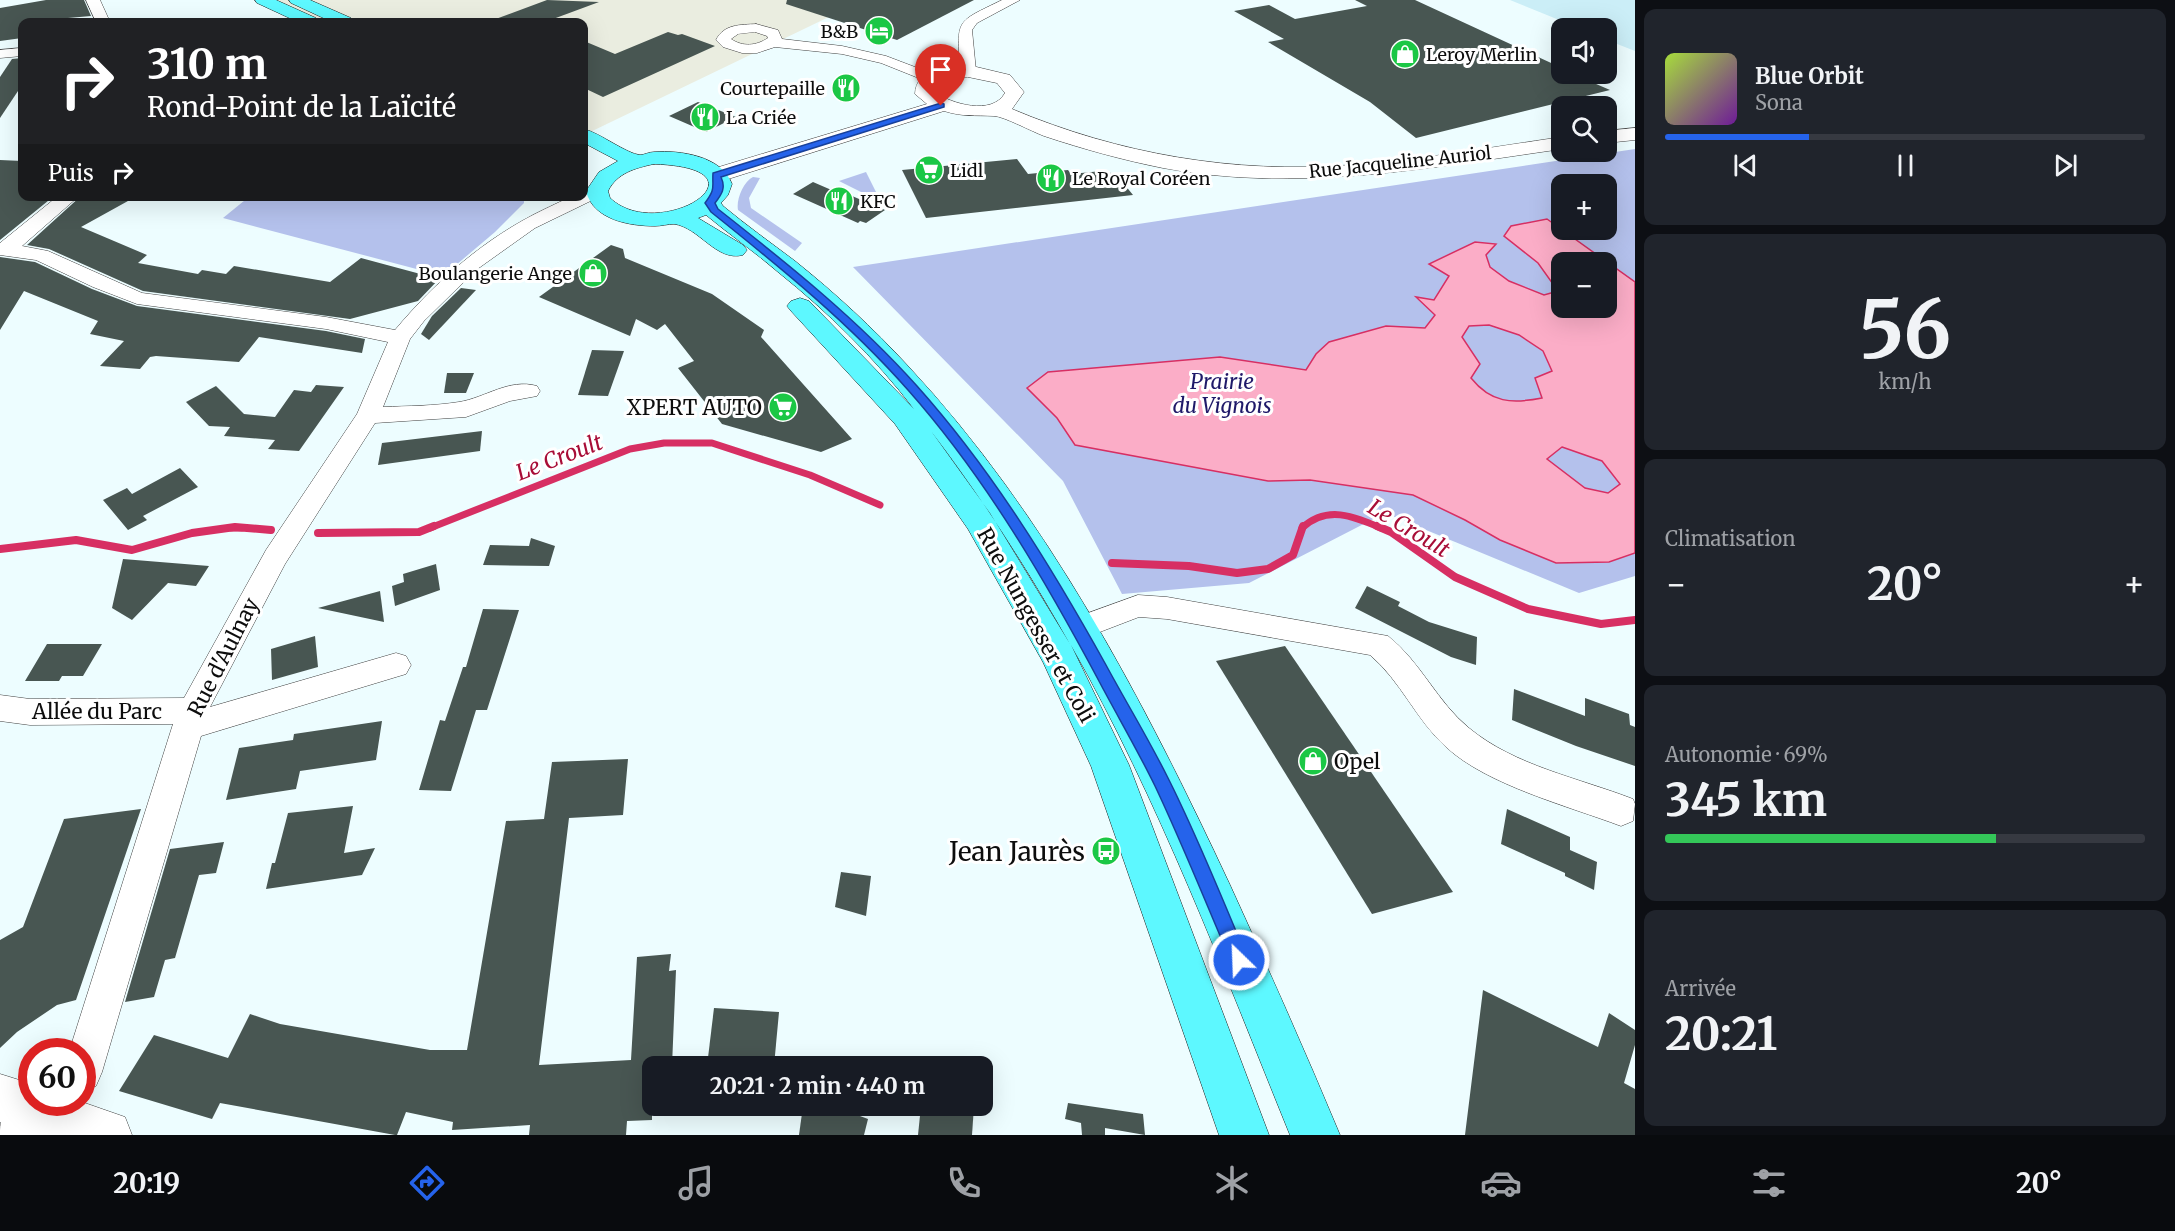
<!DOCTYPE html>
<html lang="fr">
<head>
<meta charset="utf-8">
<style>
	body { margin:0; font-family:Merriweather,serif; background:#20242c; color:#f1f3f6; height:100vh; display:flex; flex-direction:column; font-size:22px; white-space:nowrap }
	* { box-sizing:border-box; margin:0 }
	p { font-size:20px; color:#9ea1a6 }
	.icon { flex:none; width:33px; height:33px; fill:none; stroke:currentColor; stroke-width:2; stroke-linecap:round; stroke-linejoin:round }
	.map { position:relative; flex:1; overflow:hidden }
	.side { display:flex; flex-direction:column; gap:9px; padding:9px; background:#0d0f14; width:540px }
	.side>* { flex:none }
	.hud { position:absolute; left:18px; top:18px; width:570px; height:183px; border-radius:12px; box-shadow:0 6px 24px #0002; background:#202124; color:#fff; overflow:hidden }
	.tools { position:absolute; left:1551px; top:18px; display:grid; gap:12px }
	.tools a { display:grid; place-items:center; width:66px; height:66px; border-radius:12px; background:#171b24; box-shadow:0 6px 24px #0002; font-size:30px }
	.speed { position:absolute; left:18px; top:1038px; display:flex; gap:12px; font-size:30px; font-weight:700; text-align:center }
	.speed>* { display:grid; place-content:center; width:78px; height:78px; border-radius:50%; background:#171b24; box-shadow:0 6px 24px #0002; line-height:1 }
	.speed .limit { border:9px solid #d22; background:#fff; color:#111 }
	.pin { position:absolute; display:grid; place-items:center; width:51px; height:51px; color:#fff; margin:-62px -26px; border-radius:50% 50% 50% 0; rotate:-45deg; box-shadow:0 0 6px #0007 }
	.pin .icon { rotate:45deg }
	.me { position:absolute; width:66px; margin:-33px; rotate:336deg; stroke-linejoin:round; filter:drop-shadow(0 0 4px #0008) }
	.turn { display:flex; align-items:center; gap:21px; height:126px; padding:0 30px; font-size:27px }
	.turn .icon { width:78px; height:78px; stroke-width:2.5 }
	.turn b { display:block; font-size:42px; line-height:51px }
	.then { display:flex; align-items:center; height:57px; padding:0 30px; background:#0003; gap:12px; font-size:22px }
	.big { font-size:45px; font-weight:700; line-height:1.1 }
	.side .tile { flex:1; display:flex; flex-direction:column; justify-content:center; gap:9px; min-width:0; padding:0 21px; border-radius:12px; background:#20242c }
	.side .dial { align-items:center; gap:0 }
	.dial b { font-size:78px; line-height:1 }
	.song { display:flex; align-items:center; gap:18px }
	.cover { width:72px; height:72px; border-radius:9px; background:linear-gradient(135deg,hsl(80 70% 55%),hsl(280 70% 35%)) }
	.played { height:6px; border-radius:3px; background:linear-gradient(90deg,#2563eb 30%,#363941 30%) }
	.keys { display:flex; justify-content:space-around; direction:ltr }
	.heat { display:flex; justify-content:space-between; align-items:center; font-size:33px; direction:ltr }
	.charge { height:9px; border-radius:4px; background:linear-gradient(90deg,#34c759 69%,#363941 0) }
	.trip { position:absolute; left:642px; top:1056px; width:351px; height:60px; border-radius:12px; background:#171b24; box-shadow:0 6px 24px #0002; font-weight:700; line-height:60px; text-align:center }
	.tabs { display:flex; height:96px; justify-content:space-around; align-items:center; background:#090b0e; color:#9ea1a6 }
	.tabs .icon { width:42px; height:42px }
	.tabs .current { color:#2563eb }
	.tabs b { font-size:27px; color:#f1f3f6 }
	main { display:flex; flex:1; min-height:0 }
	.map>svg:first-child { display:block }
</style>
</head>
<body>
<main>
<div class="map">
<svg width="1635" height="1135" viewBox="0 0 1635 1135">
	<rect width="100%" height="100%" fill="#edfdff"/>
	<polygon fill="#eaede0" points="273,0 864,0 584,135 584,22 321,22"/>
	<polygon fill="#cbeef7" points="1510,0 1635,0 1635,51 1607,40 1606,28 1579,28"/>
	<g fill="#b4c1ec" fill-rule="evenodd">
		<path d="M1635 149V576L1579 593 1385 513 1249 583 1122 594 1063 481 853 267ZM1562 184H1606V230H1562ZM1562 262H1606V308H1562Z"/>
		<polygon points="866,172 881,202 839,181"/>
		<path d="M753 177 760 178 749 198 751 208 802 243 795 251 738 210C736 200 743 182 753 177Z"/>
		<polygon points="250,196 524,196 524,203 495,232 443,276 223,218"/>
	</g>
	<path fill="#fbadc7" stroke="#d72f63" stroke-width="1.5" fill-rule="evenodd" d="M1547 219 1635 282V553L1609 562 1556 563 1500 540 1465 520 1413 495 1310 480 1268 481 1075 445 1057 418 1027 388 1048 372 1220 357 1306 370 1316 354 1329 342 1386 326 1425 328 1435 315 1416 297 1434 300 1449 276 1429 264 1475 242 1496 244 1486 255 1490 267 1509 281 1544 295 1558 291 1538 263 1504 236 1511 226ZM1562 262H1606V308H1562ZM1489 325 1519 335 1543 351 1552 371 1535 378 1542 398C1512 404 1491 403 1471 378L1480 364 1462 337 1469 326ZM1562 447 1602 461 1620 484 1608 493 1585 488 1547 459Z"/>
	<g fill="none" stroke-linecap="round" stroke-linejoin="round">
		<g stroke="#d72f63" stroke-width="7">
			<polyline points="231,528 242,528"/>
			<polyline points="430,528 630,449 664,443 712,443 810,475 880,505"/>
			<path d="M1302 528C1327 505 1353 516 1381 528"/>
		</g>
		<g stroke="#d72f63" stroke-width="8">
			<polyline points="1377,526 1391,532 1455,577 1528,609 1601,624 1635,620"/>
			<polyline points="318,533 419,532 434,526"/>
			<polyline points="0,549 76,540 132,550 192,533 235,527 271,530"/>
			<polyline points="1112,563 1189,566 1237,573 1268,569 1293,555 1303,526"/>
		</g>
	</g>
	<g fill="#485652">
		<polygon points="46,0 84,0 91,16 22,22 22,38 0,41 0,8"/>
		<polygon points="547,0 599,2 545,22 493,22 493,20"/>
		<polygon points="787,0 974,0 897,40 786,4"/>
		<polygon points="1355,0 1415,0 1562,68 1562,74 1573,74 1610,90 1416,138 1370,102 1268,42 1284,39 1234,11 1269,5 1295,19 1367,6"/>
		<polygon points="668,32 678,35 682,34 715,46 603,97 584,88 584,41 615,54"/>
		<polygon points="22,58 22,85 0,118 0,77 12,59"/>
		<polygon points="698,102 736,117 706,132 669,116"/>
		<polygon points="1017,159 1028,174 1068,170 1071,174 1102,171 1116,174 1133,195 926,218 902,170"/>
		<polygon points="0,160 22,161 22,196 54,196 0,240"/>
		<polygon points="813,182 843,195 845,193 885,210 866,223 860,221 858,223 793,194"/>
		<polygon points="81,196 137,196 81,227 147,255 138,263 198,274 202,270 226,274 234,266 330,282 361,258 439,279 418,301 350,319 143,291 49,249 27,245"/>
		<polygon points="611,245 623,249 625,258 712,294 764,330 761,337 852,439 821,452 722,424 678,368 694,361 665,324 657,330 636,319 630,336 539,297"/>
		<polygon points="0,257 35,262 92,289 137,306 326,331 365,339 362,353 259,337 239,362 156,356 150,357 140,369 100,366 124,341 90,334 98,321 24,291 0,330"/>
		<polygon points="461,288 476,290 429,340 421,334 432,316"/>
		<polygon points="592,350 624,351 608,396 578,395"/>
		<polygon points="447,373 474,373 466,393 444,393"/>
		<polygon points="316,385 344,387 299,451 268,449 275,440 224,436 230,427 209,426 186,402 216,386 244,414 275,417 294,390 311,392"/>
		<polygon points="482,431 480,451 378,465 382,443"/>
		<polygon points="180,468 198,487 143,516 147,520 128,530 103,500 127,488 132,494"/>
		<polygon points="531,538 555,546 549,566 483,565 490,545 529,546"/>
		<polygon points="123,559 209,566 196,586 168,583 132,620 112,608"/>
		<polygon points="436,564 440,590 395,606 392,586 404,582 403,574"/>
		<polygon points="1367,586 1400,602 1398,606 1429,622 1477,637 1476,665 1451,657 1355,608"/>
		<polygon points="380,591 384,622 318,608"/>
		<polygon points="483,609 519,610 487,710 476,710 451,791 419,790 440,720 445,721 463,667 466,667"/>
		<polygon points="315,636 318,667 272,680 271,649"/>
		<polygon points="47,644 102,644 83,676 62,676 59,681 25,681"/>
		<polygon points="1285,646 1453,892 1372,914 1216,661"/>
		<polygon points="1514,689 1585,716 1585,698 1629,714 1630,725 1635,727 1635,766 1576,746 1512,720"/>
		<polygon points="382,721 376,760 300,771 296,789 226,800 239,748 293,740 294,734"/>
		<polygon points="628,759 623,815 569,818 539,1065 631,1060 637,957 671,954 669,971 676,970 672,1066 652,1066 652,1120 627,1121 626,1135 529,1135 530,1125 452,1130 453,1122 406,1112 397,1135 395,1135 220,1103 212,1119 119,1091 154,1035 228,1058 250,1014 280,1024 430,1050 467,1050 506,821 544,819 552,762"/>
		<polygon points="353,806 344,853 375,848 362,875 266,889 272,863 275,863 288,813"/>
		<polygon points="141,809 76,1000 57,1005 17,1032 0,1048 0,940 23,927 64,819"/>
		<polygon points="1507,809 1570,837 1570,850 1597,862 1594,890 1565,876 1565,873 1501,844"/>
		<polygon points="224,842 216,873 199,875 175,958 165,960 154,997 125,1002 170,849"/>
		<polygon points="841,872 871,876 866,916 835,907"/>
		<polygon points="1483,990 1598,1047 1609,1013 1635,1030 1635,1045 1624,1083 1635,1089 1635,1135 1465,1135"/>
		<polygon points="714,1008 779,1012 774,1066 707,1066"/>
		<polygon points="1068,1103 1143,1114 1145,1135 1105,1128 1105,1135 1082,1135 1081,1123 1065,1119"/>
		<polygon points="803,1106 833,1106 868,1119 864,1135 799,1135"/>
		<polygon points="921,1106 974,1106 972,1135 918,1135"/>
	</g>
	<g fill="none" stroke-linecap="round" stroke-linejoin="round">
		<g stroke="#404040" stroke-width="1">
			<g id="minor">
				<polygon points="86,0 100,0 110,22 96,22"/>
				<path d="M1002 0H1020L977 23 972 30 976 71 968 76 963 74 960 71C957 18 955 23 1002 0Z"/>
				<path d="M756 24 778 30 782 39 842 46 886 56 936 75 939 78 931 83 881 63 842 54 775 47 757 53H742L723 47 716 40C724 24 740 25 756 24ZM755 32 767 36 768 38C756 46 743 47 731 39L738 34Z"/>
				<polygon points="22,48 22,56 0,58 0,50"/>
				<path d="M597 186 603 187 606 191 603 195 535 228 476 270 424 321 410 339 383 407C408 406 434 406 459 402 485 398 509 378 537 386L540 391 537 396 510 401 466 417 375 423 285 564 210 707 396 653 406 656 411 665 406 674 396 677 201 736 102 1072 96 1086 82 1091V1052H69L173 724 30 725 0 721V695L30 699 184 698 266 550 357 414 388 342 326 329 137 304 93 287 36 260 0 255V243L58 196H79L22 246 48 251 142 293 326 317 395 330C436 281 486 237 545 209 558 203 569 196 584 196V191Z"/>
				<path d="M1138 595 1167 597 1388 636C1421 662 1437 702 1469 728 1515 766 1579 778 1633 799L1635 804 1633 821 1621 826C1568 806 1487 785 1446 747 1416 720 1401 681 1370 655L1167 619 1139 617 1079 640 1069 636 1065 628 1069 620Z"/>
				<path d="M29 1088 32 1089V1102H47L49 1108 36 1135H0C0 1112 7 1097 29 1088Z"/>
			</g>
		</g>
		<g stroke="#404040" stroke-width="1">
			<g id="tertiary">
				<path d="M968 65 1010 75 1024 92 1012 109C1119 154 1234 174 1350 165 1420 160 1492 147 1562 137V149C1428 168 1297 193 1163 168 1123 160 1083 149 1044 136 1033 132 1003 116 994 116 975 115 963 117 944 111L725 180 717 181 709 180 706 175 709 170 927 104 915 94C916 68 947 67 968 65ZM968 77 997 83 1005 93C992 116 952 104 934 92V85L948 79Z"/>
				<polygon points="1635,128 1635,140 1606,143 1606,131"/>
				<polygon points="0,1074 32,1084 32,1102 82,1102 125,1117 132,1135 36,1135 0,1122"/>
			</g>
		</g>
		<g stroke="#1e1e1e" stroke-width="1">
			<g id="primary">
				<polygon points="255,0 276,0 316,18 318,22 298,22 257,3"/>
				<polygon points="289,0 310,0 351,18 353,22 332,22 291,3"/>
				<path d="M584 129C600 133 627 154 640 155 644 155 649 152 654 152 680 150 722 156 732 184L728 195 721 203 723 206C746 225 771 243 795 261 835 293 873 328 908 366 1047 515 1144 701 1230 885 1268 968 1305 1051 1340 1135H1290C1223 970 1159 800 1071 645L1129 765 1269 1135H1219L1091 766 1043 662 968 529 895 424 791 311 787 306 791 301 800 298 809 301 914 409C875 358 828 312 778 272 755 252 730 235 706 215L698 218 743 245 747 250 743 255C716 262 699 227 674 224 668 224 661 226 655 226 630 226 593 220 586 191L599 172 618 161 584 143ZM654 164C778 168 660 245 610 198L608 191C617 173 635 168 654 164ZM931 431C983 499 1028 570 1070 644L990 513Z"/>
			</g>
		</g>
		<use href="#minor" fill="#fff" fill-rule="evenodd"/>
		<use href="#tertiary" fill="#fff" fill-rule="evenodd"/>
		<use href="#primary" fill="#5df8ff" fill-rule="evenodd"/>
	</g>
	<path fill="#2563eb" stroke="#184099" stroke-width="1.5" d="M941 103 944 104V107L721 177C726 188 722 194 715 203L718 209C788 264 857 319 917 386 992 470 1051 566 1106 665 1126 702 1148 738 1167 776 1196 833 1223 900 1248 960L1246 966 1239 969 1233 966C1207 906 1183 845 1155 786 1138 751 1118 717 1100 683 1045 580 986 478 908 390 849 323 781 268 711 212L705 203C716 188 712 188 713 173Z"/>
	<defs>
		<g id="hotel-disc" transform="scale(1.5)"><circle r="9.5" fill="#1bc745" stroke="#fff"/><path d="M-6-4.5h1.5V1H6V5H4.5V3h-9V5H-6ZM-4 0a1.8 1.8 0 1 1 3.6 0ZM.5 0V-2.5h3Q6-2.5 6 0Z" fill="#fff"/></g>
		<g id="shop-disc" transform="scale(1.5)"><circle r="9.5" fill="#1bc745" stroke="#fff"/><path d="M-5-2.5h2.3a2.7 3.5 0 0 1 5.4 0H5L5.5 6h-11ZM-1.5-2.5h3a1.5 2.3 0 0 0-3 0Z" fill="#fff"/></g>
		<g id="restaurant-disc" transform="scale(1.5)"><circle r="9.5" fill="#1bc745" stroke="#fff"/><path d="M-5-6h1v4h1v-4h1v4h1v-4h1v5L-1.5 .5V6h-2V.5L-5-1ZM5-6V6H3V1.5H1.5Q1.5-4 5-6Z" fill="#fff"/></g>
		<g id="supermarket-disc" transform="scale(1.5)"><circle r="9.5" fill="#1bc745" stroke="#fff"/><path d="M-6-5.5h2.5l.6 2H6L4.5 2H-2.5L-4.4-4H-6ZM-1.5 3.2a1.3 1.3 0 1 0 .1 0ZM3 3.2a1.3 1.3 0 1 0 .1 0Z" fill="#fff"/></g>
		<g id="bus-disc" transform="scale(1.5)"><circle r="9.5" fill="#1bc745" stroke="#fff"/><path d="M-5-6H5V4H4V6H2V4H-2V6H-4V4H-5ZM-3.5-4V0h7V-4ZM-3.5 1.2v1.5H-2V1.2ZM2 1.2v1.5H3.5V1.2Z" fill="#fff"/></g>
	</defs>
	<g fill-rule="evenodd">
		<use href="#hotel-disc" x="879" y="31"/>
		<use href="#shop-disc" x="1405" y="54"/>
		<use href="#restaurant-disc" x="846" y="88"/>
		<use href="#restaurant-disc" x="705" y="117"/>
		<use href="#supermarket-disc" x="929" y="170"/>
		<use href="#restaurant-disc" x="1051" y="178"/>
		<use href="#restaurant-disc" x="839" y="201"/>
		<use href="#shop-disc" x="593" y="273"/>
		<use href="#supermarket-disc" x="783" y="407"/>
		<use href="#shop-disc" x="1313" y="761"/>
		<use href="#bus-disc" x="1106" y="851"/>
	</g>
	<g text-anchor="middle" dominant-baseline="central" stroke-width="6" stroke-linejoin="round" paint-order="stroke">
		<g font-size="18" fill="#0d0d0d" stroke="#fff" text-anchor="start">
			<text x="858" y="31" text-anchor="end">B&amp;B</text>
			<text x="1426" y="54">Leroy Merlin</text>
			<text x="825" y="88" text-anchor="end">Courtepaille</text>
			<text x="726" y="117">La Criée</text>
			<text x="950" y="170">Lidl</text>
			<text x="1072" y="178">Le Royal Coréen</text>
			<text x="860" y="201">KFC</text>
			<text x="572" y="273" text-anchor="end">Boulangerie Ange</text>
		</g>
		<g font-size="18" fill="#0d0d0d" stroke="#fff">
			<text transform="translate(1400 162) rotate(-6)">Rue Jacqueline Auriol</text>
		</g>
		<g font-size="21" font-style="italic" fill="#1f1969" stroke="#fff">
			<text x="1222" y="381">Prairie<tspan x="1222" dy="24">du Vignois</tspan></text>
		</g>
		<g font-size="21" fill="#0d0d0d" stroke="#fff" text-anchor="end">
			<text x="762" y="407">XPERT AUTO</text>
			<text x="1334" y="761" text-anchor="start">Opel</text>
		</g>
		<g font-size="21" fill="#0d0d0d" stroke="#fff">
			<text transform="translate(1036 625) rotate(61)">Rue Nungesser et Coli</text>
			<text transform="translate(223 657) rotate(-63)">Rue d'Aulnay</text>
			<text x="97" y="711">Allée du Parc</text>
		</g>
		<g font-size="22" font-style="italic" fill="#a80d37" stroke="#fff">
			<text transform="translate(559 457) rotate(-21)">Le Croult</text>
			<text transform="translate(1409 528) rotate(31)">Le Croult</text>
		</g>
		<g font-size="26" fill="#0d0d0d" stroke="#fff" text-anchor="end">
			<text x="1085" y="851">Jean Jaurès</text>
		</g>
	</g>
</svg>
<div class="tools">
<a><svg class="icon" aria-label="sound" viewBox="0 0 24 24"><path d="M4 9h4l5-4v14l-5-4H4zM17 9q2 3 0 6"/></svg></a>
<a><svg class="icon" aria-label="search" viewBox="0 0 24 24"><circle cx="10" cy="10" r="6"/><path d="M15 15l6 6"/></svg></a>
<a>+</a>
<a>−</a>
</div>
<div class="speed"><div class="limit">60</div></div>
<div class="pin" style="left:941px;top:106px;background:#d93025"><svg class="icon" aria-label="arrive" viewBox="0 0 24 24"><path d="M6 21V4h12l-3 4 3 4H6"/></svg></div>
<svg class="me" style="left:1239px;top:960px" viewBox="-20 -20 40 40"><circle r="17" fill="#2563eb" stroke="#fff" stroke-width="3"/><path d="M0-11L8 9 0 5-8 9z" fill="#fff"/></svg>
<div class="trip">20:21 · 2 min · 440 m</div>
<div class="hud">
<div class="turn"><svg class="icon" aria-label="right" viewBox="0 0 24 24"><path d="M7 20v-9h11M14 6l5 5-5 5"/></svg><div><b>310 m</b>Rond-Point de la Laïcité</div></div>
<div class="then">Puis<svg class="icon" aria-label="right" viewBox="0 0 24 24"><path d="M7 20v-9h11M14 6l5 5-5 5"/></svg></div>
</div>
</div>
<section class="side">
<div class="tile">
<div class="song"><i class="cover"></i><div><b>Blue Orbit</b><p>Sona</p></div></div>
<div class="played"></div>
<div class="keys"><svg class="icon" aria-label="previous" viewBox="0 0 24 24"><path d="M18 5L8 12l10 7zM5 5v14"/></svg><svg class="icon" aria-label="pause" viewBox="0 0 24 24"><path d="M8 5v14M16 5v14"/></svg><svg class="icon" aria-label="next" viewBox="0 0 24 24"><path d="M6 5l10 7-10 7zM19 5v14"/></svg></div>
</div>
<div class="tile dial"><b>56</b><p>km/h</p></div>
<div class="tile"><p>Climatisation</p>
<div class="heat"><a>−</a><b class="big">20°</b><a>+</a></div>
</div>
<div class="tile"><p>Autonomie · 69%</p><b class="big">345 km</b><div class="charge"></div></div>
<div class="tile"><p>Arrivée</p><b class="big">20:21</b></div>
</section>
</main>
<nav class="tabs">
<b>20:19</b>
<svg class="icon current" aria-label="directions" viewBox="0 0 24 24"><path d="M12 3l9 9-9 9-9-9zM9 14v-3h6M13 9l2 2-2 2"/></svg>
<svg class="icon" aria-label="music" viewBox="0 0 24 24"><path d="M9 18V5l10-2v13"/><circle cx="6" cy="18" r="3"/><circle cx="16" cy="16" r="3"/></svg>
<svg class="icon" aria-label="phone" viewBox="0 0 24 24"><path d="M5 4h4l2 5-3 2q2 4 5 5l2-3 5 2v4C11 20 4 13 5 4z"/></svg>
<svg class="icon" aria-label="climate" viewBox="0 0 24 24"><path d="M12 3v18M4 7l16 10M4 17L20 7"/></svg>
<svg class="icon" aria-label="car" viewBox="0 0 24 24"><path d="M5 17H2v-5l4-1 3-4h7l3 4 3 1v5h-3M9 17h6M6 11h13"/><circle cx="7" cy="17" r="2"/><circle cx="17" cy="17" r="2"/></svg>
<svg class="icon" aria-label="filters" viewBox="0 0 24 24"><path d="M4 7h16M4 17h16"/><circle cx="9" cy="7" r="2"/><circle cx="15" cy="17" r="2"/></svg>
<b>20°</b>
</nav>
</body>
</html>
